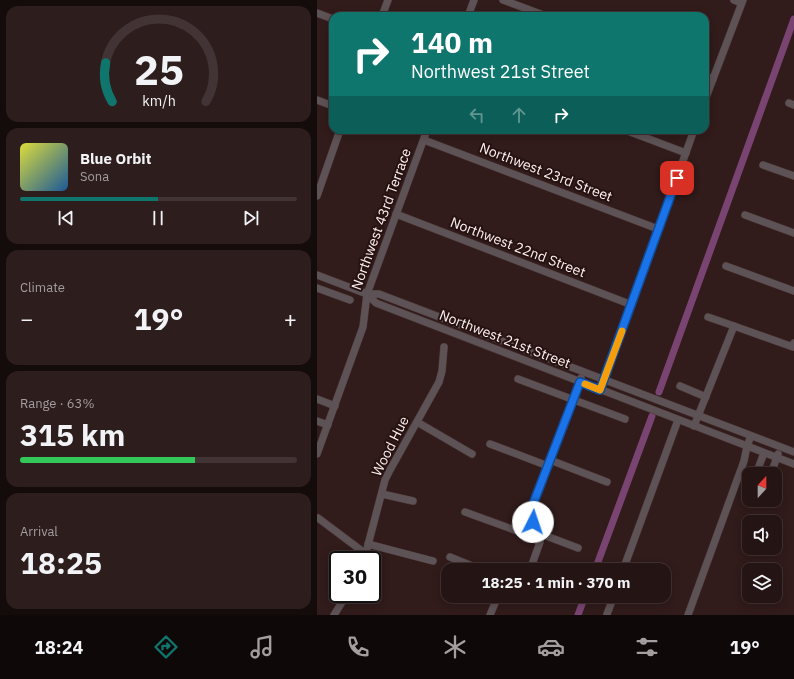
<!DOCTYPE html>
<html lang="en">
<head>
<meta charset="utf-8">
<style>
	body { margin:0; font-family:"IBM Plex Sans",sans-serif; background:#2d1d1d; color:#f1f3f6; height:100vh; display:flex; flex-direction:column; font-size:15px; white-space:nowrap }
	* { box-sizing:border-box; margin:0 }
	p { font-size:13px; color:#a39ea0 }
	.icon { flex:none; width:22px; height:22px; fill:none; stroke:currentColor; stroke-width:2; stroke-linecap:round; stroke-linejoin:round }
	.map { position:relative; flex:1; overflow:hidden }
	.drawer { display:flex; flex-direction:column; gap:6px; padding:6px; background:#140b0b; width:317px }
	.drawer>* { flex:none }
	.banner { position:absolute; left:12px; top:12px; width:380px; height:122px; border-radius:12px; box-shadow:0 2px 10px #0003,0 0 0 1px #423334; background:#0f766e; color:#fff; overflow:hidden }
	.needle { width:26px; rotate:21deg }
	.tools { position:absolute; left:425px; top:467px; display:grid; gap:8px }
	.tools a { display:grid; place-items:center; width:40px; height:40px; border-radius:8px; background:#251414; box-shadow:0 2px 10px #0003,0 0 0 1px #423334; font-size:20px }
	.speed { position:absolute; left:12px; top:551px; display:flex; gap:8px; font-size:20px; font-weight:700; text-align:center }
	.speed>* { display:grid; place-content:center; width:52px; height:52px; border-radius:50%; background:#251414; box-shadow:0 2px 10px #0003,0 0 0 1px #423334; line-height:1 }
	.speed .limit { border:2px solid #111; border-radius:6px; background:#fff; color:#111 }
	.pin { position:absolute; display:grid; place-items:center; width:34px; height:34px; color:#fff; margin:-17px; border-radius:8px; box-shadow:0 2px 6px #0006 }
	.me { position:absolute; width:44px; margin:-22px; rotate:4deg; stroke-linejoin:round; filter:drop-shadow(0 0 3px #0008) }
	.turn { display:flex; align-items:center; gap:14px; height:84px; padding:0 16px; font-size:18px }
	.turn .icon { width:52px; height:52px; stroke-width:2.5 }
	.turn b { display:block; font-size:28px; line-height:34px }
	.lanes { display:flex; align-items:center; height:38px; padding:0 16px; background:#0003; justify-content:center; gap:20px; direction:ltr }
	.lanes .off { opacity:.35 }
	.big { font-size:30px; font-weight:700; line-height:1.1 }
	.drawer .widget { flex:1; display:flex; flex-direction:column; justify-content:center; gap:6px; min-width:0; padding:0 14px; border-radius:12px; background:#2d1d1d }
	.drawer .dial { align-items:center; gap:0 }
	.dial svg { height:104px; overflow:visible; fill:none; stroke:#423334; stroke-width:7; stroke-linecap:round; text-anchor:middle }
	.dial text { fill:#f1f3f6; stroke:none }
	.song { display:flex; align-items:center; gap:12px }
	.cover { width:48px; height:48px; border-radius:6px; background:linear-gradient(135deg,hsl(60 70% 55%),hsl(210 70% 35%)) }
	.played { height:4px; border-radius:2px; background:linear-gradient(90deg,#0f766e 50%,#423334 50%) }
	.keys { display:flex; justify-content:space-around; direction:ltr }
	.heat { display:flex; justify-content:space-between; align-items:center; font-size:22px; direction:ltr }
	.charge { height:6px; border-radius:3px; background:linear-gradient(90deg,#34c759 63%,#423334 0) }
	.trip { position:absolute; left:124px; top:563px; width:230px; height:40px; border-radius:12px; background:#251414; box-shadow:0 2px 10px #0003,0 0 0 1px #423334; font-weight:700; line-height:40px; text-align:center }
	.tabs { display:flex; height:64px; justify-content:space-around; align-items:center; background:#0f0808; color:#a39ea0 }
	.tabs .icon { width:28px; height:28px }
	.tabs .active { color:#0f766e }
	.tabs b { font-size:18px; color:#f1f3f6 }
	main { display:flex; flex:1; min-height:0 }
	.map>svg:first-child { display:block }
</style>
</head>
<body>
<main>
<section class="drawer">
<div class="widget dial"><svg viewBox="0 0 100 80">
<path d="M14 69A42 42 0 1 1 86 69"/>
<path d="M14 69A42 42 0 0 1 9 39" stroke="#0f766e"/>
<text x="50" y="56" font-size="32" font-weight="700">25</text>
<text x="50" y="72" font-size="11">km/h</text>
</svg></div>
<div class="widget">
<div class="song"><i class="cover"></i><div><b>Blue Orbit</b><p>Sona</p></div></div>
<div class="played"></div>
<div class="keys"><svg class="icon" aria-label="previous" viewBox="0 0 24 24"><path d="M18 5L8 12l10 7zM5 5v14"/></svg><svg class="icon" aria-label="pause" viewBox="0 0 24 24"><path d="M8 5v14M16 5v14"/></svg><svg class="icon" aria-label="next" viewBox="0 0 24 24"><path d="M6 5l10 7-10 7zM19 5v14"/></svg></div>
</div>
<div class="widget"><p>Climate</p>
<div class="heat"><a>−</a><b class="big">19°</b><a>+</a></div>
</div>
<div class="widget"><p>Range · 63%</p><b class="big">315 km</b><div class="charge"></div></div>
<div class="widget"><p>Arrival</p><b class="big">18:25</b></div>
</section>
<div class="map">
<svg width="477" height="615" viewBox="0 0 477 615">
	<rect width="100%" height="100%" fill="#311b1b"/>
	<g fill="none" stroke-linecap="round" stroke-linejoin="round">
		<g stroke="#794471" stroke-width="7">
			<polyline points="342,392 477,19"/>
			<polyline points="278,570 335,416"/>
			<polyline points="261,615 268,596"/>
		</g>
		<g stroke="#4e3939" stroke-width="8">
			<g id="minor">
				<polyline points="186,0 229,16"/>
				<polyline points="417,0 424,3"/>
				<polyline points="0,13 16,19"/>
				<polyline points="65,16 71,0"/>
				<polyline points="151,16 157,0"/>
				<polyline points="388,76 396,79"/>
				<polyline points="0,100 16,106"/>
				<polyline points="388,100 426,0"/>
				<polyline points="472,103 477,105"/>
				<polyline points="308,130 369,153"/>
				<polyline points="107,140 341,229"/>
				<polyline points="446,165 477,176"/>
				<polyline points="0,196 23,130"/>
				<polyline points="79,214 315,305"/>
				<polyline points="428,215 477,233"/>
				<polyline points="409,266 477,291"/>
				<polyline points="0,275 50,294 62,294 477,452"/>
				<polyline points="0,288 33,300"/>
				<polyline points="50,294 59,303 477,464"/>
				<polyline points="391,317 417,326"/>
				<polyline points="201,379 308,419"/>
				<polyline points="286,384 377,130"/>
				<polyline points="363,386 389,397"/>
				<polyline points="0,399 18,406"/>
				<polyline points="0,421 11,425"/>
				<polyline points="100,422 155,454"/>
				<polyline points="377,426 417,326 476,347 477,343"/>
				<polyline points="173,444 231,466"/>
				<polyline points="0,454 46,327 50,294 110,130"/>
				<polyline points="233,460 290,482"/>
				<polyline points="439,474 447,453"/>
				<polyline points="454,474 461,454"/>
				<polyline points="65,494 96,501"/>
				<polyline points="148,512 203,532 208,530 216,522"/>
				<polyline points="1,518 49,554"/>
				<polyline points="224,534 261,548"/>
				<polyline points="51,544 116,561"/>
				<polyline points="133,557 165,570"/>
				<polyline points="47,560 68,480 73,470 122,382 125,371 127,347"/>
				<polyline points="213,570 223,542 224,529 216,522 213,512 264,378"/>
				<polyline points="306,570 361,420"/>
				<polyline points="290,614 297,596"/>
				<polyline points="17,615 30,594"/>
				<polyline points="173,615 181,596"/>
				<polyline points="371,615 427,461 430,446 434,436"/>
			</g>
		</g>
		<use href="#minor" stroke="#5d5255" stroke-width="7"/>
	</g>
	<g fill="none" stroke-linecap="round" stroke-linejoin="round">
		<g stroke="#114b97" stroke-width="10">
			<polyline id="route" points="216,522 213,512 263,382 283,390 360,178"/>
		</g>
		<use href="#route" stroke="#1a73e8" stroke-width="7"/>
		<polyline stroke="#f59e0b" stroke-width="7" points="268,384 283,390 305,331"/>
	</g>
	<g text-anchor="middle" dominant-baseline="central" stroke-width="4" stroke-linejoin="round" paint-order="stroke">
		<g font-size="14" fill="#fef1f1" stroke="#271212">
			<text transform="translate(229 172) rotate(21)">Northwest 23rd Street</text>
			<text transform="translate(64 219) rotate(-70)">Northwest 43rd Terrace</text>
			<text transform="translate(201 247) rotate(21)">Northwest 22nd Street</text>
			<text transform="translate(188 339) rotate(21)">Northwest 21st Street</text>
			<text transform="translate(73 446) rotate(-63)">Wood Hue</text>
		</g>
	</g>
</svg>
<div class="tools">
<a><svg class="needle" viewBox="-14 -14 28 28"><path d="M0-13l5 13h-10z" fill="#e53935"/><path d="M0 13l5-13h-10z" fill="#a39ea0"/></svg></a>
<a><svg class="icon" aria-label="sound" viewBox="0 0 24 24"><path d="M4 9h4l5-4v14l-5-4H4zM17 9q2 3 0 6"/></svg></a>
<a><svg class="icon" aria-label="layers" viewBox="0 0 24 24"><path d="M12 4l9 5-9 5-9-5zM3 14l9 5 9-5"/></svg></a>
</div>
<div class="speed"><div class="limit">30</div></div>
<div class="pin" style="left:360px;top:178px;background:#d93025"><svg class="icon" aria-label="arrive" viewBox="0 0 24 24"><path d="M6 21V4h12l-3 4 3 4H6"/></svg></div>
<svg class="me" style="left:216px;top:522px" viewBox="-20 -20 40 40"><circle r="19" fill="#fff"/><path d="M0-13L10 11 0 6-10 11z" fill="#1a73e8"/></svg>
<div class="trip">18:25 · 1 min · 370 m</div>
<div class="banner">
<div class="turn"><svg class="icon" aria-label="right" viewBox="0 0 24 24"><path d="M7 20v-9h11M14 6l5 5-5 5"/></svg><div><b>140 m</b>Northwest 21st Street</div></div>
<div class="lanes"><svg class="icon off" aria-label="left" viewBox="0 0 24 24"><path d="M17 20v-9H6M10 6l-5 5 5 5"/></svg><svg class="icon off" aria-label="ahead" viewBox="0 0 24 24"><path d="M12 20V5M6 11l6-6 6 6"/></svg><svg class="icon" aria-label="right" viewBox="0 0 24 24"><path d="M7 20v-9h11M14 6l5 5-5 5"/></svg></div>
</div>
</div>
</main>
<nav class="tabs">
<b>18:24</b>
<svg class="icon active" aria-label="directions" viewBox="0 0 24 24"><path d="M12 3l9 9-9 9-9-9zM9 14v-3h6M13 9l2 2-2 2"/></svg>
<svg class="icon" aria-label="music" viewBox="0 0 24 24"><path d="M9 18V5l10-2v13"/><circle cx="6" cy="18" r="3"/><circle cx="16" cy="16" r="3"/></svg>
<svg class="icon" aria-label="phone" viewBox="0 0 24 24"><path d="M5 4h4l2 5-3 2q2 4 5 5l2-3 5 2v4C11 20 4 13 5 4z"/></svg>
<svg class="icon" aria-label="climate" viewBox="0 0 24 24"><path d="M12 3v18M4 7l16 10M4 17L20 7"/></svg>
<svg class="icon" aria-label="car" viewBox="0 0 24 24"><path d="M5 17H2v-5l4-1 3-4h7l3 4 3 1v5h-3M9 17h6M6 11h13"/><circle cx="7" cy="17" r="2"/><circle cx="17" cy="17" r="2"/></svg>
<svg class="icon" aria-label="filters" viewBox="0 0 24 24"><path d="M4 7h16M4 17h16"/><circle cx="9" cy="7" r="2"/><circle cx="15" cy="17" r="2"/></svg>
<b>19°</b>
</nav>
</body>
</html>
